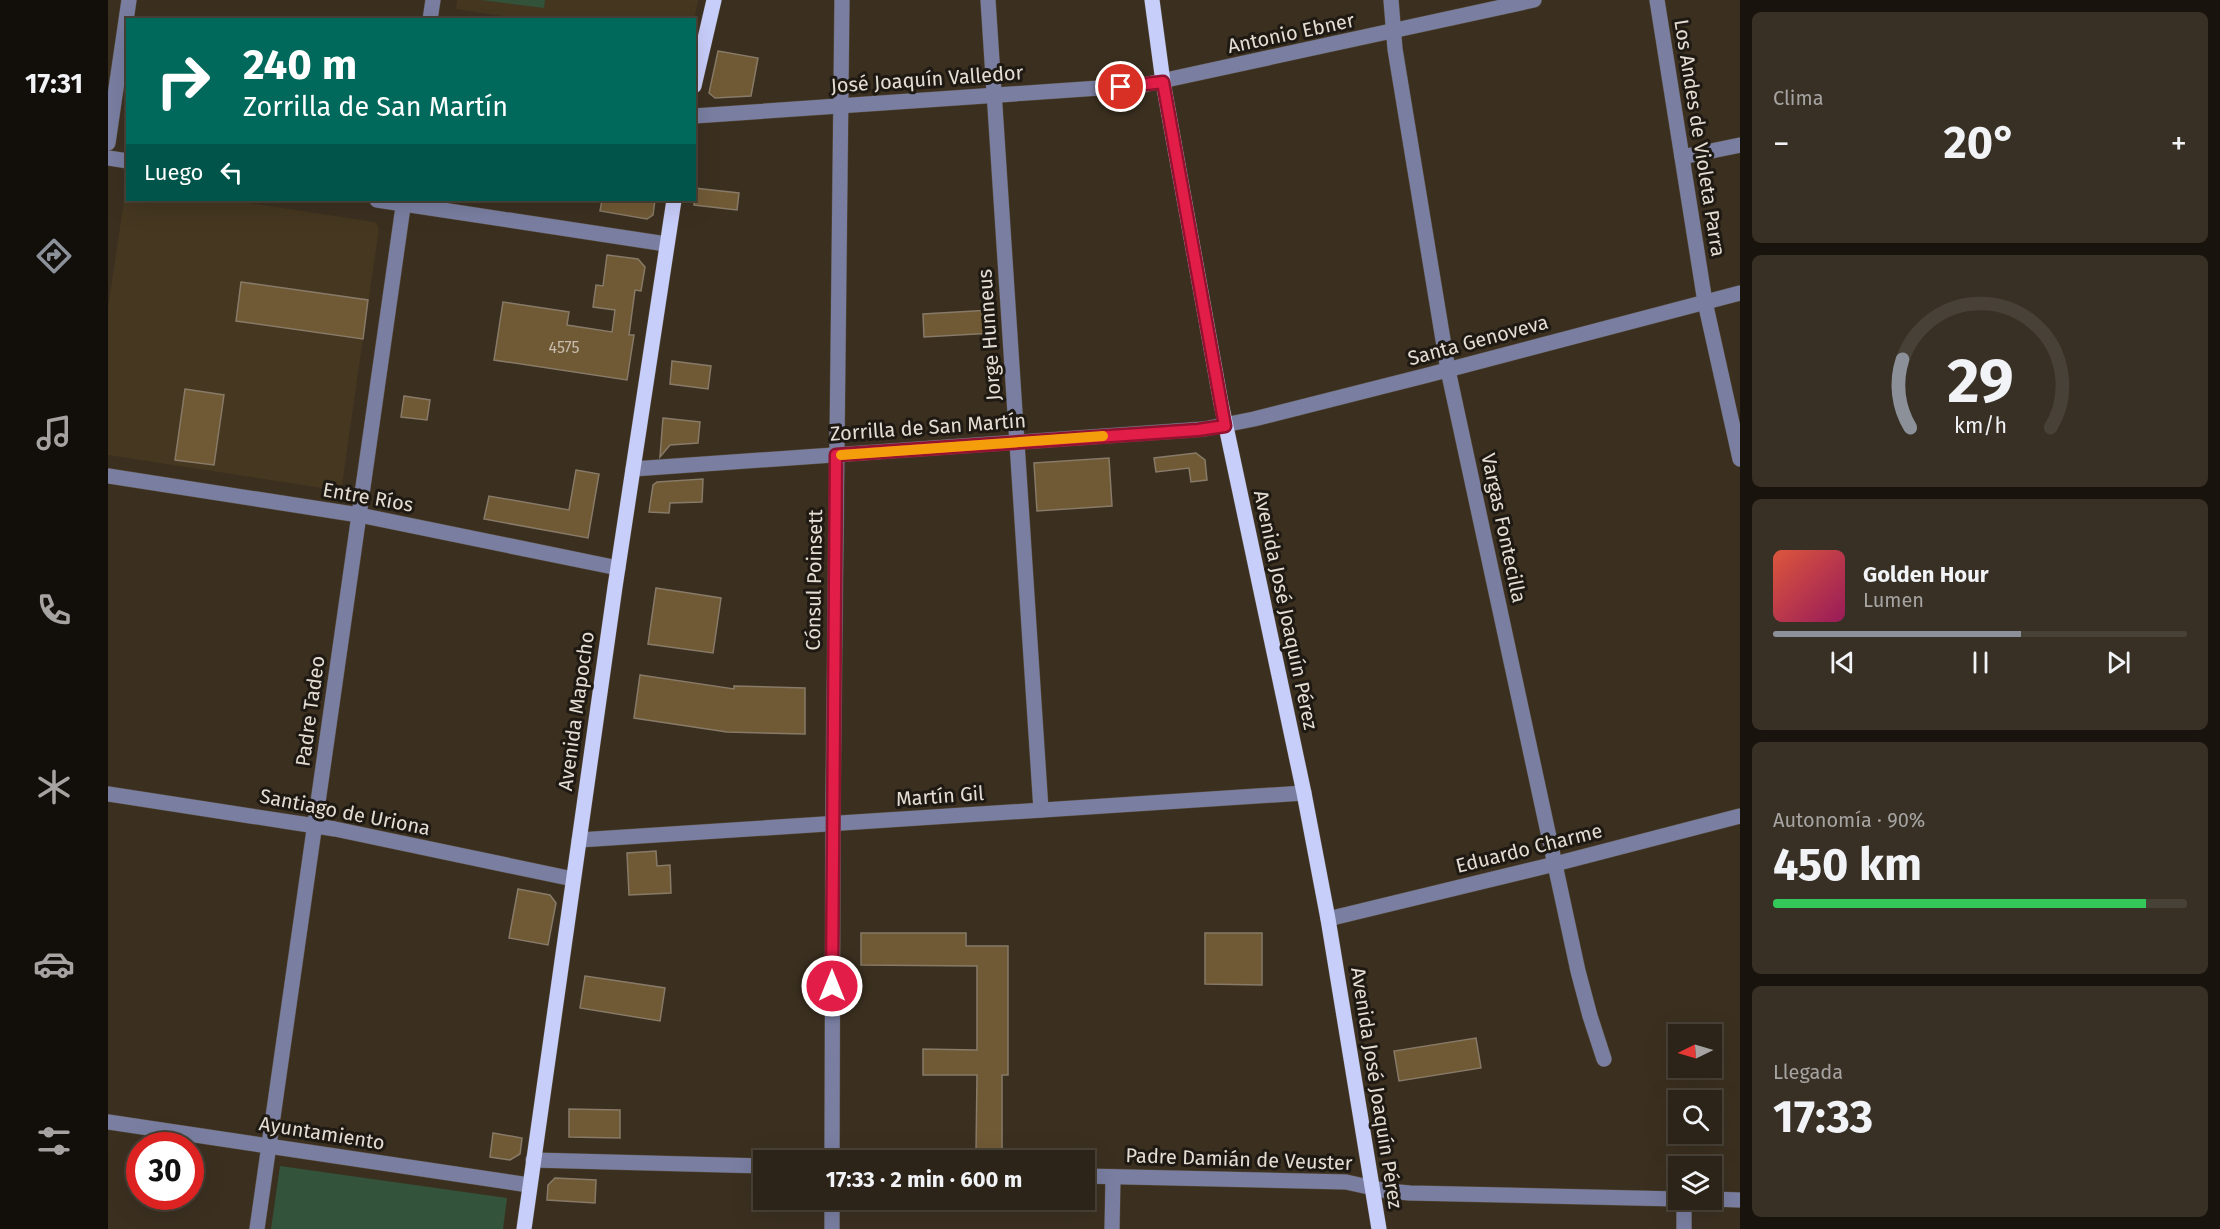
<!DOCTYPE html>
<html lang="es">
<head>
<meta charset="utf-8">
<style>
	body { margin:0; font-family:"Fira Sans",sans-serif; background:#383025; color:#f1f3f6; height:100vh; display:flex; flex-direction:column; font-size:22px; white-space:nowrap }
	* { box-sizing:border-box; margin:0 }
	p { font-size:20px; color:#a6a4a2 }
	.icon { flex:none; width:33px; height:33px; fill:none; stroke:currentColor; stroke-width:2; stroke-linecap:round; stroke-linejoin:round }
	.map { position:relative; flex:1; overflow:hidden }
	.drawer { display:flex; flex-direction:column; gap:12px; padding:12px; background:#18140d; width:480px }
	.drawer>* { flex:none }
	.hud { position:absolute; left:18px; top:18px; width:570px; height:183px; border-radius:0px; box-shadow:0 6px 24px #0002,0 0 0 2px #484137; background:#00695c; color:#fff; overflow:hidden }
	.needle { width:39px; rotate:265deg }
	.buttons { position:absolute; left:1560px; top:1024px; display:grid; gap:12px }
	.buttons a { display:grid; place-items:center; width:54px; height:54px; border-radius:0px; background:#2c2418; box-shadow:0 6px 24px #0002,0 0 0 2px #484137; font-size:30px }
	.speed { position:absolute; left:18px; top:1132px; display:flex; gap:12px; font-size:30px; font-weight:700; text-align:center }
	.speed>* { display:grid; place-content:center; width:78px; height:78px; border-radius:50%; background:#2c2418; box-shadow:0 6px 24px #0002,0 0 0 2px #484137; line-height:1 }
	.speed .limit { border:9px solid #d22; background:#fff; color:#111 }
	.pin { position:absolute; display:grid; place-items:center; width:51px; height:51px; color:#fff; margin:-26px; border:3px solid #fff; border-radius:50%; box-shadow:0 2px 6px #0007 }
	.me { position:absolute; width:66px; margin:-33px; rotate:0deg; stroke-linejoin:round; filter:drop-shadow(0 0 4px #0008) }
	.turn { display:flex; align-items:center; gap:21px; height:126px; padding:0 18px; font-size:27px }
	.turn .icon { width:78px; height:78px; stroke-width:2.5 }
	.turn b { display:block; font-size:42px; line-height:51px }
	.then { display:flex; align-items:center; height:57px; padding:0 18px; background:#0003; gap:12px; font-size:22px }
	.big { font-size:45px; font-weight:700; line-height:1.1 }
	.drawer .tile { flex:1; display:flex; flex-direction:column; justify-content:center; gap:9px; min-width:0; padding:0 21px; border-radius:9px; background:#383025 }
	.drawer .dial { align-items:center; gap:0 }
	.dial svg { height:156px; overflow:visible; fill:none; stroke:#484137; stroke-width:7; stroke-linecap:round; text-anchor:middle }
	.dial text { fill:#f1f3f6; stroke:none }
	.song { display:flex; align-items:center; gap:18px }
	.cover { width:72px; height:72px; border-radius:9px; background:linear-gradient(135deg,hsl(10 70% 55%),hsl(330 70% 35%)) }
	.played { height:6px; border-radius:3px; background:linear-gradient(90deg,#8c9099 60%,#484137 60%) }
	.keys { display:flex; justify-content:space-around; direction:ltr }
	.heat { display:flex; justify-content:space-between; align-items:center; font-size:33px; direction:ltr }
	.charge { height:9px; border-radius:4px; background:linear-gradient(90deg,#34c759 90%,#484137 0) }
	.trip { position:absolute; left:645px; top:1150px; width:342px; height:60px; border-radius:0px; background:#2c2418; box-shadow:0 6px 24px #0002,0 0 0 2px #484137; font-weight:700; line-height:60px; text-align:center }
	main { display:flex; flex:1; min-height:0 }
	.tabs { display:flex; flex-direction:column; width:108px; justify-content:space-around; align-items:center; background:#120e0a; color:#a6a4a2 }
	.tabs .icon { width:42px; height:42px }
	.tabs .active { color:#8c9099 }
	.tabs b { font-size:27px; color:#f1f3f6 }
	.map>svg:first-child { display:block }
</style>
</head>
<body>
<main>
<nav class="tabs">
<b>17:31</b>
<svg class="icon active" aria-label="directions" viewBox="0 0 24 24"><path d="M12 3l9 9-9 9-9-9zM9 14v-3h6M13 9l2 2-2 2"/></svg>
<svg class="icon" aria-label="music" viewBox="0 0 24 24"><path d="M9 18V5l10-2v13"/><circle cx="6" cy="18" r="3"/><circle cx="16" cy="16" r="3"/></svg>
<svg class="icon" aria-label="phone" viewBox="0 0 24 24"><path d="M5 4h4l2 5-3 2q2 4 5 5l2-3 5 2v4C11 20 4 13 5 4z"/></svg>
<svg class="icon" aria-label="climate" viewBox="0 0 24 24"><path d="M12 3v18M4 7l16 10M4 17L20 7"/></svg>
<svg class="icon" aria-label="car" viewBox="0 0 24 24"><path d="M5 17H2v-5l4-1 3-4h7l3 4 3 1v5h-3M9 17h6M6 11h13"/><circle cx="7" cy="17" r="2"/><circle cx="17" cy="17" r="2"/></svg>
<svg class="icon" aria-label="filters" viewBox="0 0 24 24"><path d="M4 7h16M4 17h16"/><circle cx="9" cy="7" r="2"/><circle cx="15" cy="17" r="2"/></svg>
</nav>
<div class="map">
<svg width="1632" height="1229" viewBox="0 0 1632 1229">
	<rect width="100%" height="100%" fill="#3b3020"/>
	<g fill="#453720">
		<polygon points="349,0 590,0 586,20 420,20 348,9"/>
		<polygon points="19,185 20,200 122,200 267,222 271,228 234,485 227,490 0,455 0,308 18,187"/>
	</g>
	<g fill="#33533a">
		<polygon points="373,0 437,0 436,8"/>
		<polygon points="172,1166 399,1198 395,1229 163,1229"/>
	</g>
	<g fill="#705935" stroke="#877a67" stroke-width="1.5">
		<polygon points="610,51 650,58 643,96 607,98 601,93"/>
		<polygon points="586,188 631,193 629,210 586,205"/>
		<polygon points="494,200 547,200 545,215 539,219 492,211"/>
		<polygon points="499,255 530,259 537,267 533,291 527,290 521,335 526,335 519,380 386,360 395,302 461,312 459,325 504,332 507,310 485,307 488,285 495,286"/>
		<polygon points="133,282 260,300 255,339 128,321"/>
		<polygon points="883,310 885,333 816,337 815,314"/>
		<polygon points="564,361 603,366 600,389 562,384"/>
		<polygon points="77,389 116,395 106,465 67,460"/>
		<polygon points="296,396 322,400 319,420 293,417"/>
		<polygon points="555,418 592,422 590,443 562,445 552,457"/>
		<polygon points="1088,453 1097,460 1099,480 1083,482 1081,468 1048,472 1046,458"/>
		<polygon points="1001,458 1004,506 929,511 926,463"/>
		<polygon points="468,470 491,474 480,538 376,519 381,496 461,510"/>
		<polygon points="595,479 594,502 562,503 561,513 541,512 545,485 549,482"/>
		<polygon points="548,588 613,598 605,653 540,644"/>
		<polygon points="532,675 626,689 626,686 697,688 697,734 619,732 526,718"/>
		<polygon points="548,851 549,866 562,865 563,893 521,895 519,853"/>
		<polygon points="410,889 442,895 448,903 440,945 401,938"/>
		<polygon points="753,933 858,933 858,946 900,946 900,1075 894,1075 894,1153 868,1153 869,1075 815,1075 815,1049 869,1050 869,966 753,965"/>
		<polygon points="1097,933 1154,933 1154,985 1097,984"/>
		<polygon points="477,976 557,988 552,1021 472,1008"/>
		<polygon points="1368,1038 1373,1068 1291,1081 1286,1051"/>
		<polygon points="461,1109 512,1110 512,1138 461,1137"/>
		<polygon points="385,1133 414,1138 412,1154 402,1160 382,1157"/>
		<polygon points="447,1178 488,1180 487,1203 439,1200 440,1185"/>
	</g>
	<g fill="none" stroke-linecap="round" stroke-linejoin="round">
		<g stroke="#564c3d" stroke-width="16">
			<g id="minor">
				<polyline points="880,0 933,810"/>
				<polyline points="1283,0 1287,49 1340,370 1470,971 1482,1016 1496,1059"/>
				<polyline points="1549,0 1597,302 1632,459"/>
				<polyline points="322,20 325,0"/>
				<polyline points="586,116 1035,85 1426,0"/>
				<polyline points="0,143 21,0"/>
				<polyline points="1574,157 1632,145"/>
				<polyline points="0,158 20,161"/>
				<polyline points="269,200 558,244"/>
				<polyline points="525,469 1096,429 1146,419 1320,375 1632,293"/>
				<polyline points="0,476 251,515 510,568"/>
				<polyline points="0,794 227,829 465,879"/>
				<polyline points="471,840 1196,793"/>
				<polyline points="1220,919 1447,864 1632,816"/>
				<polyline points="0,1122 421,1185"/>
				<polyline points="425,1160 656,1166"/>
				<polyline points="724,1161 725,800 734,0"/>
				<polyline points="976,1176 1238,1182 1279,1191 1302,1193 1570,1199"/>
				<polyline points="1604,1199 1632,1200"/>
				<polyline points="724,1200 724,1229"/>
				<polyline points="1576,1200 1576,1229"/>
				<polyline points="149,1229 296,200"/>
				<polyline points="1004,1229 1005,1177"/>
			</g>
		</g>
		<g stroke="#564c3d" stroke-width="16">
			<g id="major">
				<polyline points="1044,0 1055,82 1113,403 1196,793 1220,919 1271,1229"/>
				<polyline points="586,86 606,0"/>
				<polyline points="416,1229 507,587 566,200"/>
			</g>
		</g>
		<use href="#minor" stroke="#7a7fa2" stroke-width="15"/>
		<use href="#major" stroke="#c8cefa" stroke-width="15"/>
	</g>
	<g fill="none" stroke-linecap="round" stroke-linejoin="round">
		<g stroke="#92132f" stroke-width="15">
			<polyline id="route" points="724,986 728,455 1090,430 1117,426 1055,82 1013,87"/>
		</g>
		<use href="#route" stroke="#e11d48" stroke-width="10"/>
		<polyline stroke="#f59e0b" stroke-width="10" points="733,455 995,436"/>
	</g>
	<g text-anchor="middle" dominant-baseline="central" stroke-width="6" stroke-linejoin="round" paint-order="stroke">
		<g font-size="16" fill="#c7bcac">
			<text x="456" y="347">4575</text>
		</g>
		<g font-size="20" fill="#e4ddd3" stroke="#1e1912">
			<text transform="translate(1183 33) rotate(-12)">Antonio Ebner</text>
			<text transform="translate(819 79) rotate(-4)">José Joaquín Valledor</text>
			<text transform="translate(1592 138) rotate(81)">Los Andes de Violeta Parra</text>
			<text transform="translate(881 335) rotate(-94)">Jorge Hunneus</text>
			<text transform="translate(1370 340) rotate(-15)">Santa Genoveva</text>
			<text transform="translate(820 427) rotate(-4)">Zorrilla de San Martín</text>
			<text transform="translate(260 497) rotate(10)">Entre Ríos</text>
			<text transform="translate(1396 528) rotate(78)">Vargas Fontecilla</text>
			<text transform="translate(706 580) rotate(-89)">Cónsul Poinsett</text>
			<text transform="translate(1178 610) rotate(78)">Avenida José Joaquín Pérez</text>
			<text transform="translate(202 711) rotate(-82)">Padre Tadeo</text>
			<text transform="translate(468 711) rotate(-82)">Avenida Mapocho</text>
			<text transform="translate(832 796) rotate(-4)">Martín Gil</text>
			<text transform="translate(237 812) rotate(11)">Santiago de Uriona</text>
			<text transform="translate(1421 848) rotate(-14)">Eduardo Charme</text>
			<text transform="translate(1269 1088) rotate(81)">Avenida José Joaquín Pérez</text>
			<text transform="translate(214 1133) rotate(9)">Ayuntamiento</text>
			<text transform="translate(1131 1159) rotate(2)">Padre Damián de Veuster</text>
		</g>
	</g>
</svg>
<div class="buttons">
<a><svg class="needle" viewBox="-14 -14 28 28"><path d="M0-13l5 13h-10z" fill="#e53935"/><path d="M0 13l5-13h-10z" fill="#a6a4a2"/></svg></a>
<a><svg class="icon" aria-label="search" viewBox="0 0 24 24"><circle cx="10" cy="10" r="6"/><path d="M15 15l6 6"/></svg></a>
<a><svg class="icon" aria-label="layers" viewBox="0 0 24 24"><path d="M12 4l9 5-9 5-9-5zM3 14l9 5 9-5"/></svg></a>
</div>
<div class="speed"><div class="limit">30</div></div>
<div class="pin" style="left:1013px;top:87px;background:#d93025"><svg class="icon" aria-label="arrive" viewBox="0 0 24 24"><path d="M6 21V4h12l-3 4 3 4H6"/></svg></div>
<svg class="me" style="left:724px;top:986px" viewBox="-20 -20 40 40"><circle r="17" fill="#e11d48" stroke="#fff" stroke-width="3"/><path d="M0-11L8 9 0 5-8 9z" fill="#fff"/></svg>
<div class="trip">17:33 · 2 min · 600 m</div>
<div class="hud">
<div class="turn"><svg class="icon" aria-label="right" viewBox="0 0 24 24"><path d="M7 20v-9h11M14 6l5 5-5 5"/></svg><div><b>240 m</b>Zorrilla de San Martín</div></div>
<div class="then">Luego<svg class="icon" aria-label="left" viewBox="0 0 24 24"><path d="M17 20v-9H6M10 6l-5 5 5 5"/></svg></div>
</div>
</div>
<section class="drawer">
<div class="tile"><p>Clima</p>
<div class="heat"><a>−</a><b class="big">20°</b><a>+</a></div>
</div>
<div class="tile dial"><svg viewBox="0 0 100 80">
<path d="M14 69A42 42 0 1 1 86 69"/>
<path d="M14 69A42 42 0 0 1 10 34" stroke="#8c9099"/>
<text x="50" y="56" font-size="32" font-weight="700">29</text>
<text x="50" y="72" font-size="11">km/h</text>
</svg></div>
<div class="tile">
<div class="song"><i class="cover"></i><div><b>Golden Hour</b><p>Lumen</p></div></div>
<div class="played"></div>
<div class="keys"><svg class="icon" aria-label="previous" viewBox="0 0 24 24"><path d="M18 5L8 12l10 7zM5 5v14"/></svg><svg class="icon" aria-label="pause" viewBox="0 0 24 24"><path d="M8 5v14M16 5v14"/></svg><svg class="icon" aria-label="next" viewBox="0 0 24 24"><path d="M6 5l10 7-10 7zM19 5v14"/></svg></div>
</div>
<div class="tile"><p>Autonomía · 90%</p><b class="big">450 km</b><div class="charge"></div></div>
<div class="tile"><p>Llegada</p><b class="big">17:33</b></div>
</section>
</main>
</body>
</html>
